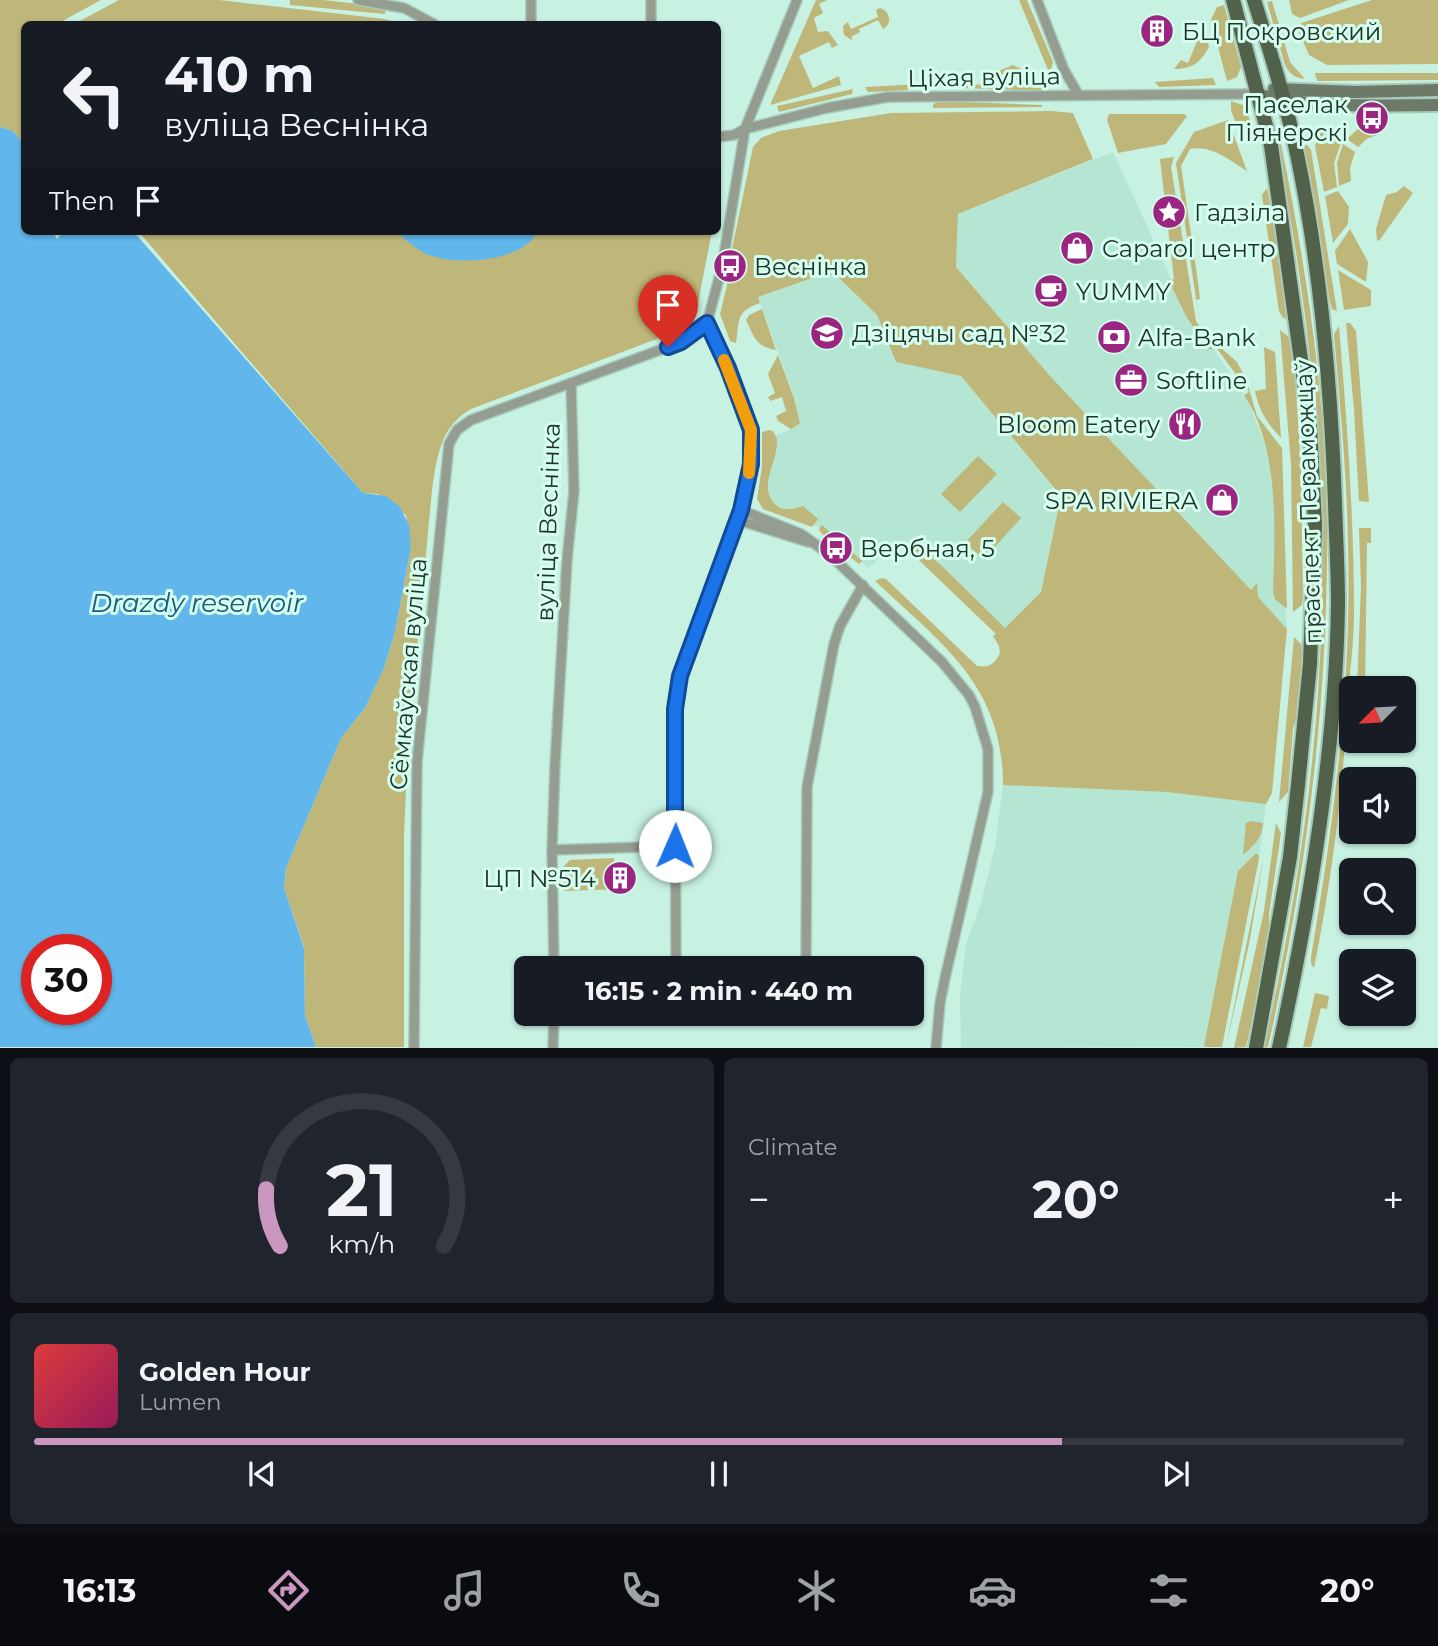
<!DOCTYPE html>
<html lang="en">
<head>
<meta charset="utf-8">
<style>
	body { margin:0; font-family:Montserrat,sans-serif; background:#20242c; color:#f1f3f6; height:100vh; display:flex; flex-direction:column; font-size:26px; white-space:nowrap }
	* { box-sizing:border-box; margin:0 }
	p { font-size:23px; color:#9ea1a6 }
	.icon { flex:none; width:38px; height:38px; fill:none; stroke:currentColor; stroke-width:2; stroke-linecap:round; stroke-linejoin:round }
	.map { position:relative; height:1048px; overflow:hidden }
	.sheet { display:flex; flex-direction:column; gap:10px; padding:10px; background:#0d0f14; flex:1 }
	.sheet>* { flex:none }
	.guide { position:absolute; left:21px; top:21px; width:700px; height:214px; border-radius:10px; box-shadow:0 2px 5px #0004; background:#171b24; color:#f1f3f6; overflow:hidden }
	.needle { width:46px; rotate:246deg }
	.buttons { position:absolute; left:1339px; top:676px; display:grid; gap:14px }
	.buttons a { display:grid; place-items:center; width:77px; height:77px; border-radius:10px; background:#171b24; box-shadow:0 2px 5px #0004; font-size:35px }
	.speed { position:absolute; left:21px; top:934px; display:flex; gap:14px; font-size:35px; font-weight:700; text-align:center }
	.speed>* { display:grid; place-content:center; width:91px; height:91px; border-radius:50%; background:#171b24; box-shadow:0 2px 5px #0004; line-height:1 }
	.speed .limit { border:10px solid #d22; background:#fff; color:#111 }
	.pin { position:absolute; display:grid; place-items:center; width:60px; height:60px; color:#fff; margin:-72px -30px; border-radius:50% 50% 50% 0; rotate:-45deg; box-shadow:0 0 7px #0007 }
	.pin .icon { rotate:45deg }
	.me { position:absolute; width:77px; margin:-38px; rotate:1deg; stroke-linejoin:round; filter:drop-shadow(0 0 5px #0008) }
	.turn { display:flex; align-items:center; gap:24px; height:147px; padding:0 28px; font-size:32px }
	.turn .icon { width:91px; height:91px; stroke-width:2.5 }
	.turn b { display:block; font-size:49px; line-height:60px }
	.then { display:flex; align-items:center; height:66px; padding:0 28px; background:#0003; gap:14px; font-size:26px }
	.big { font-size:52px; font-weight:700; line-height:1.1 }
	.sheet .card { flex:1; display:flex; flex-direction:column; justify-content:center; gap:10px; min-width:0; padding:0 24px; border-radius:10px; background:#20242c }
	.sheet .dial { align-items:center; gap:0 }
	.dial svg { height:182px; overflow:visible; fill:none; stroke:#363941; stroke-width:7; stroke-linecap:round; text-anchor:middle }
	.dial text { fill:#f1f3f6; stroke:none }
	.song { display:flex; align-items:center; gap:21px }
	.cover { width:84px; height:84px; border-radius:10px; background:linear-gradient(135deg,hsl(0 70% 55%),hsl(330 70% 35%)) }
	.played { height:7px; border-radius:4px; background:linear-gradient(90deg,#ca97c1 75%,#363941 75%) }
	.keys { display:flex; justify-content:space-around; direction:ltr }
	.heat { display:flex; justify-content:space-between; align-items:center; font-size:38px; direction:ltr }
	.sheet .tiles { flex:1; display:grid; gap:10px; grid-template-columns:1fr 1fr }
	.card:last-child { grid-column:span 2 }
	.trip { position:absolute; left:514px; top:956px; width:410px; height:70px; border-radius:10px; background:#171b24; box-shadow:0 2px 5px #0004; font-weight:700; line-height:70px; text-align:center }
	.menu { display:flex; height:112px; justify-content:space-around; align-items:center; background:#090b0e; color:#9ea1a6 }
	.menu .icon { width:49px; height:49px }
	.menu .on { color:#ca97c1 }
	.menu b { font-size:32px; color:#f1f3f6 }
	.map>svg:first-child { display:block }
</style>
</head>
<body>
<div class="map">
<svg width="1438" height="1048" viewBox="0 0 1438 1048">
	<rect width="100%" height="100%" fill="#c7f1e1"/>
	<g fill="#b4e6d3">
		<polygon points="1113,152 1189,318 1204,334 1248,401 1271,460 1287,629 1050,376 956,267 958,214"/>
		<polygon points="832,270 877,315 896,362 961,376 1061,497 1041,592 1005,629 940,564 918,547 894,541 869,568 818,527 775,509 762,487 765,440 787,431 800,423 794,397 758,297"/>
		<polygon points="1003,785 1167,792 1266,804 1259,858 1213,1047 961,1048 960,995 966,944 981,903 995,847"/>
	</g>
	<g fill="#bfb77a">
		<polygon points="0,0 101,0 57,24 24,24 24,144 13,131 0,127"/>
		<polygon points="119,0 219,0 385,19 401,24 74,24"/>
		<polygon points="290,0 323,0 386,7 385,14 290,5"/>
		<polygon points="816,0 827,0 819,4 823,13 814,18 818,32 828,31 838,45 832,48 829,42 799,56 813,88 839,76 841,85 770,105"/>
		<polygon points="1019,0 1027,0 1053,62 1051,70 1048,70"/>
		<polygon points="1289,0 1349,0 1300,18 1292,14"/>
		<polygon points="1372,0 1438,0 1438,64 1327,65 1309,55 1298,30 1301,23"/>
		<path d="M1272 1 1290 62 1305 79C1294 78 1290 74 1285 65L1267 2Z"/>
		<polygon points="1224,5 1241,67 1237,77 1227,81 1211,20 1217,7"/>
		<path d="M880 8C890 11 893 24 883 29L878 20 859 29 860 32 851 37 853 41 844 35 843 26 848 22 851 29 878 17 876 10Z"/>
		<path d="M1204 25 1209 47C1200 63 1192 69 1174 69L1181 60 1188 63 1198 39 1201 26Z"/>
		<polygon points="1013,65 1021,69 1024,77 1022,80 987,79 986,76"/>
		<polygon points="1315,73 1438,73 1438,80 1317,81"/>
		<polygon points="1213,78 1216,85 1159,87 1155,82"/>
		<polygon points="938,83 936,87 929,89 868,92 865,87"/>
		<polygon points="953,84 1042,86 1043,91 958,88"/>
		<polygon points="853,89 852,94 779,112 777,106"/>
		<polygon points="938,101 1042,105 1042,107 933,108 933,105"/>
		<polygon points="1231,101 1246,106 1255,140 1243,143 1231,110"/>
		<path d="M1051 111 1073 113 1093 159 958 214 956 267 1050 376 1251 590 1257 583 1258 597 1287 629 1272 793 1266 804 1167 792 1003 785C1003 685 941 643 875 581L882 578 886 579 977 666C989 668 995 664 1000 653L999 646 993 636 996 634 901 543 918 547 940 564 1005 628 1041 592 1061 496 961 376 896 362 877 315 832 271 758 297 760 303C735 312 740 319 736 343L730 341 720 314 733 260 730 259 753 147 761 138 779 131 891 113Z"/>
		<polygon points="1109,114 1184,114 1187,116 1166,144 1118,153 1107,120"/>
		<path d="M1228 120 1247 171C1229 160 1212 145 1190 149L1181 166 1198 282 1200 299 1196 300 1200 319 1196 299 1176 163 1194 132Z"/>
		<polygon points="1368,124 1378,124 1379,134 1367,139 1358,147 1347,139 1359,128"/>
		<polygon points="1320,128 1341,143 1334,163 1337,187 1324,192 1315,146"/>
		<path d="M1281 144C1306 266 1325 392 1327 517 1329 699 1307 870 1268 1047L1264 1048C1298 896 1321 742 1322 586 1323 438 1306 291 1277 145Z"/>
		<polygon points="1343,144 1355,152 1350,168 1351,181 1339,186 1337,163"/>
		<polygon points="1304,145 1307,145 1311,150 1337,311 1332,309 1330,302"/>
		<path d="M1174 157 1171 167 1196 321 1204 333 1237 362 1246 379 1257 416 1282 448 1287 609 1275 599 1273 592C1275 530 1280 449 1244 395L1249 392 1215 346 1210 350 1187 318 1169 281 1174 279 1160 159Z"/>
		<polygon points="1404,186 1413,193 1379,241 1377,240 1376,229 1386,195 1397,192"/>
		<polygon points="1267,188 1290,315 1287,319 1283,318 1279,311 1262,195"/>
		<polygon points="1338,191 1349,207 1348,224 1333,243 1325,196"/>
		<polygon points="1350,229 1368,262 1366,282 1337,264 1335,251"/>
		<path d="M138 231H712L697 308 678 331 471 409C440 427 437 457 432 490L408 744 404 835V1047H316L305 1016 304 947 284 888 286 868 341 738 365 708 384 668 395 632 411 547 406 515 378 494 363 493Z"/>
		<polygon points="1338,270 1371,290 1371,306 1344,310"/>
		<path d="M762 309 776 350C756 347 754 337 746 320L749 315Z"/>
		<polygon points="1346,323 1350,323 1356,331 1369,502 1359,501 1354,410"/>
		<path d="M1339 326C1347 422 1354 517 1354 613 1354 642 1350 670 1348 698 1343 789 1332 879 1314 968L1311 964V957C1334 821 1352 683 1348 545 1347 474 1340 404 1334 334Z"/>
		<polygon points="1280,330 1289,337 1293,347 1301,465 1303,596 1302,605 1293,612 1291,465"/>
		<path d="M1264 347 1275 352 1281 438C1267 423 1259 411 1255 391L1266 389Z"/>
		<polygon points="778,355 794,398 800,423 791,429 778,421 776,416 786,411 782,397 770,401 768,397 775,393 768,374"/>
		<path d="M769 430 773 431C775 435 777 437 777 441 778 461 759 484 773 502 782 513 792 509 803 506L818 519 812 527 763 509 757 499 762 467V432Z"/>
		<polygon points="978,456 997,474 960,512 941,494"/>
		<polygon points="1003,502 1021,518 984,559 965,543"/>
		<polygon points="822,525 862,561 859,564 821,533 819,529"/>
		<polygon points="1359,528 1371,528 1371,543 1367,543 1365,688 1357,688 1361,586"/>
		<polygon points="1294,637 1301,644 1303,653 1300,705 1293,729 1288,792 1279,802"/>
		<path d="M1251 821 1263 823C1262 839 1254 845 1243 855L1246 823Z"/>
		<polygon points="1276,823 1281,833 1269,914 1269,947 1246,1047 1234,1048 1264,911"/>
		<polygon points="1255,854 1258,854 1259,858 1222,1047 1206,1047 1204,1046 1238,871"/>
		<polygon points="1264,856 1249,944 1226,1047"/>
		<polygon points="614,858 615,871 608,872 609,885 621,885 622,889 564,891 563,867 570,860"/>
		<polygon points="1315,993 1329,996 1327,1009 1321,1008 1311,1047 1303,1047"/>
	</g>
	<g fill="#61b7eb" fill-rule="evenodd">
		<path d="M0 127 13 131 24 144V231H62L55 236 57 239 64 231H133L363 493 386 496 400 507 409 525 411 547 395 632 384 668 365 708 341 738 286 868 284 888 304 948 305 1016 316 1047H0ZM37 950H96V1010H37Z"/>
		<path d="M396 231H536V235C517 263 451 267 422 252 413 246 404 239 396 231Z"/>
	</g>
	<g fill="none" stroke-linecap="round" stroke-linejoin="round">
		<g stroke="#a6cbbd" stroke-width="12">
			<g id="minor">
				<polyline points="358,0 404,8 434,24"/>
				<polyline points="651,0 651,24"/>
				<polyline points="1037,0 1064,70 1078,94"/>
				<polyline points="531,24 531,0"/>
				<polyline points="718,137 734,135 745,129 827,108 888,97 1256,94"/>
				<polyline points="741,510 801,534 829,554 942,662 969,695 975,707 988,749 988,792 945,978 940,1003 936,1048"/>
				<polyline points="738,520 808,542"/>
				<polyline points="552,850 675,846"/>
				<polyline points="554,968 552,850 555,765 567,560 574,491 571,383"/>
				<path d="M676 968 675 709C683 656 705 606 724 556 739 517 756 475 751 432 747 404 720 350 707 323"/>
				<polyline points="806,968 807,787 834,644 840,626 863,585"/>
				<polyline points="414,1048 417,762 449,444 457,430 471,420 668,347 681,342 707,323 722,267 745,129 797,0"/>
				<polyline points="553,1048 554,1013"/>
			</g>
		</g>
		<g stroke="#a6cbbd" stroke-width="16">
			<g id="secondary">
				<polyline points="1274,89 1356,92 1438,90"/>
				<path d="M1256 94C1315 109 1377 105 1438 105"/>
			</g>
		</g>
		<g stroke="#a6cbbd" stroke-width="18">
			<g id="primary">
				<polyline points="1233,0 1271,145 1310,425 1315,525 1310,664 1298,785 1290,857 1256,1048"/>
				<path d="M1254 0C1270 51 1286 102 1297 154 1321 269 1331 386 1335 503 1336 537 1338 571 1338 604 1336 750 1310 906 1279 1048"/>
			</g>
		</g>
		<use href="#minor" stroke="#949d90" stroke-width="9"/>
		<use href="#secondary" stroke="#6d7a67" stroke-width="12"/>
		<use href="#primary" stroke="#51614a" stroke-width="14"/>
	</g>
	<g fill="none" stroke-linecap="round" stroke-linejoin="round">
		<g stroke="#114b97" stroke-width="18">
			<polyline id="route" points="668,347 681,342 707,323 728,368 751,430 751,464 741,510 680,676 675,709 675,846"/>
		</g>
		<use href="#route" stroke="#1a73e8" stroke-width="12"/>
		<polyline stroke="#f59e0b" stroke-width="12" points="724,360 751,430 749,473"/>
	</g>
	<defs>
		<g id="building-disc" transform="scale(1.75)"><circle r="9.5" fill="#9b2681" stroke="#d4feee"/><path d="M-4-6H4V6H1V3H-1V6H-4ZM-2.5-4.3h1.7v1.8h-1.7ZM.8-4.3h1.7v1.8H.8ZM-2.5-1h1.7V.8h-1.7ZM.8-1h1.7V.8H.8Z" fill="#fff"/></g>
		<g id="bus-disc" transform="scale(1.75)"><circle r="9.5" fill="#9b2681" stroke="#d4feee"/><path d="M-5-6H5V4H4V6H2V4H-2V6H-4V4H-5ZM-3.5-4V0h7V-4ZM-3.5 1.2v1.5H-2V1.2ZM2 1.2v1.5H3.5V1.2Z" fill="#fff"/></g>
		<g id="sight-disc" transform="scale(1.75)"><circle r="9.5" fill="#9b2681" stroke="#d4feee"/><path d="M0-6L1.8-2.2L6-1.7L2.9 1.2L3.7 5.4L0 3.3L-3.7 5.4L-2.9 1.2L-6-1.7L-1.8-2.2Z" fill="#fff"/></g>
		<g id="shop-disc" transform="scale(1.75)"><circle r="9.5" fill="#9b2681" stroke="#d4feee"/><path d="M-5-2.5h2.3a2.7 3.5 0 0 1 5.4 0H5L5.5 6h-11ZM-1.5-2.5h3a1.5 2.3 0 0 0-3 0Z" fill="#fff"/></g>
		<g id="cafe-disc" transform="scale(1.75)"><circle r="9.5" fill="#9b2681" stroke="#d4feee"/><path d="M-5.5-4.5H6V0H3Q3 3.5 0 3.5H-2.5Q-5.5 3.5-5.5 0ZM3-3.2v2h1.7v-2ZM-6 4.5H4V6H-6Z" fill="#fff"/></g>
		<g id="school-disc" transform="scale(1.75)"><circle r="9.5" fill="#9b2681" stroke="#d4feee"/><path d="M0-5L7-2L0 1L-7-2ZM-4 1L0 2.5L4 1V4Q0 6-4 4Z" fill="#fff"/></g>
		<g id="bank-disc" transform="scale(1.75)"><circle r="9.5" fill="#9b2681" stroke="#d4feee"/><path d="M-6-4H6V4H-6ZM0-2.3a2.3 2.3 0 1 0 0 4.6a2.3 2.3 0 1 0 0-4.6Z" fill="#fff"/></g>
		<g id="office-disc" transform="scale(1.75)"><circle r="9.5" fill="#9b2681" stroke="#d4feee"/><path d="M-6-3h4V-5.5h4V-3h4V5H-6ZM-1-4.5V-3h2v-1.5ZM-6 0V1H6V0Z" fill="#fff"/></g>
		<g id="restaurant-disc" transform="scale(1.75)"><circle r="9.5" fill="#9b2681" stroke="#d4feee"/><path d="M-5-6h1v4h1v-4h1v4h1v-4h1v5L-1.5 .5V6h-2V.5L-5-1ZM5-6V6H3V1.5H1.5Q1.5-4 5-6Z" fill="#fff"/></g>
	</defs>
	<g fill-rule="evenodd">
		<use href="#building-disc" x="1157" y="31"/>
		<use href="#bus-disc" x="1372" y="118"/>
		<use href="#sight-disc" x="1169" y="212"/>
		<use href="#shop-disc" x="1077" y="248"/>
		<use href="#bus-disc" x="730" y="266"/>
		<use href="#cafe-disc" x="1051" y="291"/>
		<use href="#school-disc" x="827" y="333"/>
		<use href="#bank-disc" x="1114" y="337"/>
		<use href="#office-disc" x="1131" y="380"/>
		<use href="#restaurant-disc" x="1185" y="424"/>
		<use href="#shop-disc" x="1222" y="500"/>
		<use href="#bus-disc" x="836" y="548"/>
		<use href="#building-disc" x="620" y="878"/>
	</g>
	<g text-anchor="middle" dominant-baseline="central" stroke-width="6" stroke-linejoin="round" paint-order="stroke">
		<g font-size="24" fill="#22322c" stroke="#d4feee" text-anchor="start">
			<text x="1182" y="31">БЦ Покровский</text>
			<text x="1348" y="104" text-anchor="end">Паселак<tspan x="1348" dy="28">Піянерскі</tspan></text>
			<text x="1194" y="212">Гадзіла</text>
			<text x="1102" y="248">Caparol центр</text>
			<text x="754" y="266">Веснінка</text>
			<text x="1076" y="291">YUMMY</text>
			<text x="852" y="333">Дзіцячы сад №32</text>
			<text x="1138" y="337">Alfa-Bank</text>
			<text x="1156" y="380">Softline</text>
			<text x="1160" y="424" text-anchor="end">Bloom Eatery</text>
			<text x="1198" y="500" text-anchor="end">SPA RIVIERA</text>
			<text x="860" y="548">Вербная, 5</text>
			<text x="596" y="878" text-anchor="end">ЦП №514</text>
		</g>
		<g font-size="24" fill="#22322c" stroke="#d4feee">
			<text transform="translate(984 77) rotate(-1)">Ціхая вуліца</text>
			<text transform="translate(1308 502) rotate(-92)">праспект Пераможцаў</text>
			<text transform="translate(548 522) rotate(-88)">вуліца Веснінка</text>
			<text transform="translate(408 674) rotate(-85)">Сёмкаўская вуліца</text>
		</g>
		<g font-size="26" font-style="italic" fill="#195a7c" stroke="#d4feee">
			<text x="197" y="603">Drazdy reservoir</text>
		</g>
	</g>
</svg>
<div class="buttons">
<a><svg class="needle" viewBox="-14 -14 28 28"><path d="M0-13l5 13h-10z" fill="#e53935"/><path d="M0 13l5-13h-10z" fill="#9ea1a6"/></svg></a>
<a><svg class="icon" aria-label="sound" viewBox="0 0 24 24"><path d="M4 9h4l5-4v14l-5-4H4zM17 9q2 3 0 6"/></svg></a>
<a><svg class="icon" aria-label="search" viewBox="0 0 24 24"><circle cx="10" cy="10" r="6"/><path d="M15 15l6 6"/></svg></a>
<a><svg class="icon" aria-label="layers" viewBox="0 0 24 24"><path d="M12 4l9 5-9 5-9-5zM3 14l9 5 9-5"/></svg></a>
</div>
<div class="speed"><div class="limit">30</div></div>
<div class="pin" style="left:668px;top:347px;background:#d93025"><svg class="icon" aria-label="arrive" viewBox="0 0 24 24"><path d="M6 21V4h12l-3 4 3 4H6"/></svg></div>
<svg class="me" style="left:675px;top:846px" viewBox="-20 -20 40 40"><circle r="19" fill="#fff"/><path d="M0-13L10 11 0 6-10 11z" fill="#1a73e8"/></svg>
<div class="trip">16:15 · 2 min · 440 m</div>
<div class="guide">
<div class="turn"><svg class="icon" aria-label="left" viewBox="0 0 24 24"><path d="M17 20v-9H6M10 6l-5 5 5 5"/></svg><div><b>410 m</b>вуліца Веснінка</div></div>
<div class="then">Then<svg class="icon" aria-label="arrive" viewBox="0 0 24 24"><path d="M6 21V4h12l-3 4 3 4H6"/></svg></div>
</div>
</div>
<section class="sheet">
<div class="tiles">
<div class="card dial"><svg viewBox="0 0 100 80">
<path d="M14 69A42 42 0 1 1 86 69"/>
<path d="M14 69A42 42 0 0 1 8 44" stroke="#ca97c1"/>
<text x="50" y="56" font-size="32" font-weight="700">21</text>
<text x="50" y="72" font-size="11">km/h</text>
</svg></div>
<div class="card"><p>Climate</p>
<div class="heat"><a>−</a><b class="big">20°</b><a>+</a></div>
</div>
<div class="card">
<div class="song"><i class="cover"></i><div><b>Golden Hour</b><p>Lumen</p></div></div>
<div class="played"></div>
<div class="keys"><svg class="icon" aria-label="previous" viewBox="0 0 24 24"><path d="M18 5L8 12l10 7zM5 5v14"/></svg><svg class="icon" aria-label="pause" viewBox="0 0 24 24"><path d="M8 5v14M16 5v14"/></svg><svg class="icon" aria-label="next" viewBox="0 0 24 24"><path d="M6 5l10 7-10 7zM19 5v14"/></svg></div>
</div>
</div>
</section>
<nav class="menu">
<b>16:13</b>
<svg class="icon on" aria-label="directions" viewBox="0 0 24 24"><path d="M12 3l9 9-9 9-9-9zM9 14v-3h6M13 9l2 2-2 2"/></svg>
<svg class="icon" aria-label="music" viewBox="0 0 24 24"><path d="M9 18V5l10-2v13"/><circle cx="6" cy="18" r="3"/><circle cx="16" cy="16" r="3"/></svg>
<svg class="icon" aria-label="phone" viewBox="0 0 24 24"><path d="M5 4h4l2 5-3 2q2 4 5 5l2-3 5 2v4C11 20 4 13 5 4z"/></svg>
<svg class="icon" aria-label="climate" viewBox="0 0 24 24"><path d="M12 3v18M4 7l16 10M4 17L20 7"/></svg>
<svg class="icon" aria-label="car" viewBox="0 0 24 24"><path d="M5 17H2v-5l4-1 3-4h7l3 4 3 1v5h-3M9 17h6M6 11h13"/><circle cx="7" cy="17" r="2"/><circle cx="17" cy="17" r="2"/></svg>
<svg class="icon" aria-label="filters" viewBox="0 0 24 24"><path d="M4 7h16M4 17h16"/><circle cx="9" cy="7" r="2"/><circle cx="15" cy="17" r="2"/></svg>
<b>20°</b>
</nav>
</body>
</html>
